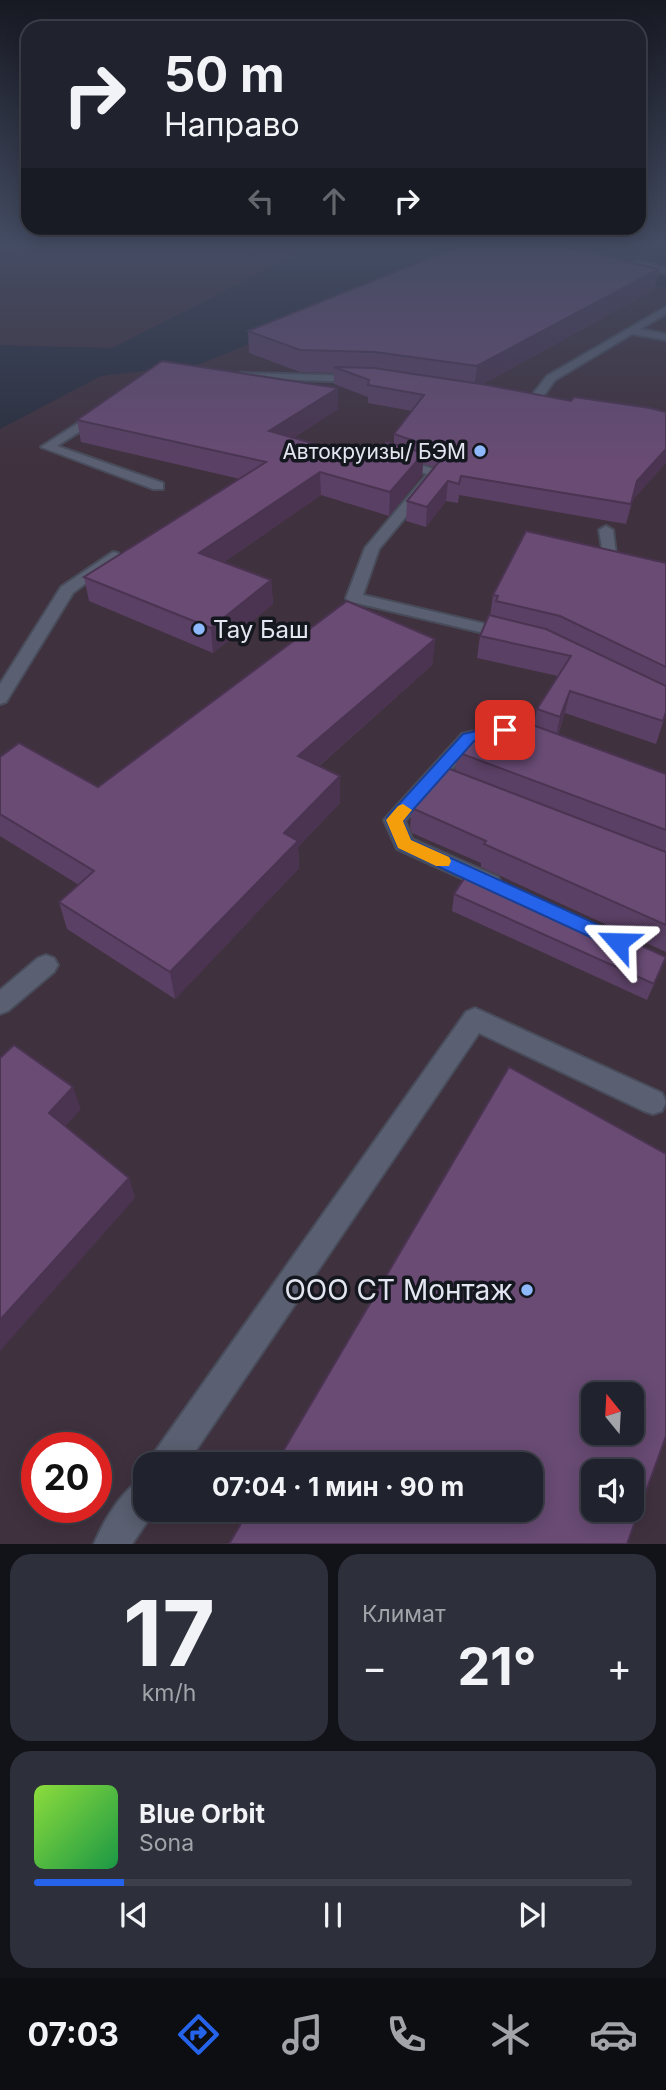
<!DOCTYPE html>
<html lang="ru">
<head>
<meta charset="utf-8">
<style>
	body { margin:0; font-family:Inter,sans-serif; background:#2d2f3a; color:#f1f3f6; height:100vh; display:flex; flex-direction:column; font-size:26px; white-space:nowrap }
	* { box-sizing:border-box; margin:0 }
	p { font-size:23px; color:#a2a4aa }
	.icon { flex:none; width:38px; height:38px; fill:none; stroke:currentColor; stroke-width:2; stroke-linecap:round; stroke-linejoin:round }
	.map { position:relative; height:1544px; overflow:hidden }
	.details { display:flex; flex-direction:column; gap:10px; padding:10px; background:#121319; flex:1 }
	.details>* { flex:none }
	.top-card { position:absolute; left:21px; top:21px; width:625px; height:214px; border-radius:21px; box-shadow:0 4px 18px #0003,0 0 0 2px #3d3f4a; background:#20222e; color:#f1f3f6; overflow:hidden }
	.needle { width:46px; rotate:342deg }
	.controls { position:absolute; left:581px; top:1382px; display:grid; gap:14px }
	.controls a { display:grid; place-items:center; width:63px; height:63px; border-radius:14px; background:#20222e; box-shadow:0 4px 18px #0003,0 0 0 2px #3d3f4a; font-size:35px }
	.speed { position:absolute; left:21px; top:1432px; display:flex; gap:14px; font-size:35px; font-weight:700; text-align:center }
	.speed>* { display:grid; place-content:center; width:91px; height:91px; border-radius:50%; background:#20222e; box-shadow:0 4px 18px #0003,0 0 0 2px #3d3f4a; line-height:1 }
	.speed .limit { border:10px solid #d22; background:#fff; color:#111 }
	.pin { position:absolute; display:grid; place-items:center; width:60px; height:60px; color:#fff; margin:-30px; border-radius:14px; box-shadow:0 4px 10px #0006 }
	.me { position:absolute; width:77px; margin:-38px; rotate:295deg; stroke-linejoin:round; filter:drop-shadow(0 0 5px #0008) }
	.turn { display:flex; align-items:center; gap:24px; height:147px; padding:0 28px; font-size:32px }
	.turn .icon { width:91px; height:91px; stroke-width:2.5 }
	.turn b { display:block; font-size:49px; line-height:60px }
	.lanes { display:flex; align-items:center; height:66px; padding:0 28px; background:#0003; justify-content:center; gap:35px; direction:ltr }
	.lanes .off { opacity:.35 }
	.big { font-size:52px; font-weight:700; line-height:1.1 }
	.details .widget { flex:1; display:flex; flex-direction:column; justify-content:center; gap:10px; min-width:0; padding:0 24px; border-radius:21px; background:#2d2f3a }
	.details .dial { align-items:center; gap:0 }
	.dial b { font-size:91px; line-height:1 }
	.song { display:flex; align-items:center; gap:21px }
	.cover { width:84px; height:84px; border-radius:10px; background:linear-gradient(135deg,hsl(90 70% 55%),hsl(140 70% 35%)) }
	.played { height:7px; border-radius:4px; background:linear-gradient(90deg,#2563eb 15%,#3d3f4a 15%) }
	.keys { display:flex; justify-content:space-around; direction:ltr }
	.heat { display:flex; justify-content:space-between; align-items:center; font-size:38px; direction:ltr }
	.details .tiles { flex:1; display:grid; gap:10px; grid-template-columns:1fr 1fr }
	.widget:last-child { grid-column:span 2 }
	.trip { position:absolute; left:133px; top:1452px; width:410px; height:70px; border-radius:21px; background:#20222e; box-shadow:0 4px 18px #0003,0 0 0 2px #3d3f4a; font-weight:700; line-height:70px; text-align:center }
	.dock { display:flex; height:112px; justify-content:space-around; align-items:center; background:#0d0e12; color:#a2a4aa }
	.dock .icon { width:49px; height:49px }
	.dock .current { color:#2563eb }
	.dock b { font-size:32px; color:#f1f3f6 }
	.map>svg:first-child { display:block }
</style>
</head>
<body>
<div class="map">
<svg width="666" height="1544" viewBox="0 0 666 1544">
	<rect width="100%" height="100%" fill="#2a2e3e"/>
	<g fill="#40313e" fill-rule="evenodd">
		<polygon points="0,245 315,245 112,348 0,345"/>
		<path d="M481 251 666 288V1544H0V429L101 376 197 365ZM593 1395H632V1433H593ZM37 1447H96V1507H37ZM145 1465H530V1510H145ZM593 1472H632V1510H593Z"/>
	</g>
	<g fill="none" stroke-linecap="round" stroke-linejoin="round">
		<g stroke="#484c5a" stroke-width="4">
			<g id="lane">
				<polygon points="637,261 666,268 666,274 638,267 620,274 615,271"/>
				<polygon points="666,307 666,314 640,329 666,334 666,340 632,334 555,380 536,406 528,406 526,403 547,376"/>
				<polygon points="241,373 358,376 364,379 358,382 237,378 237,374"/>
				<polygon points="100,409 106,413 104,416 57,446 163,483 163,489 153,489 41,447"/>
				<polygon points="375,450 443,472 379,549 363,595 515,631 517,634 515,637 509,639 348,601 346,598 365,548 427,474 370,457 369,454"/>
				<polygon points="606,526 613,530 616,554 666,572 666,582 604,560 599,530"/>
				<polygon points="113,552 118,553 120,556 118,559 73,593 6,702 0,704 0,684 61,587"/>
				<polygon points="505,724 531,733 533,737 531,741 524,743 504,736 475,743 405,821 412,839 498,877 501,883 498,889 490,891 397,849 384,820 462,734"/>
				<polygon points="46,955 54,958 58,965 54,972 8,1011 0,1014 0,990 38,958"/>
				<polygon points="475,1008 662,1093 666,1102 662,1111 653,1114 644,1111 479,1033 186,1465 150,1465 154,1453 466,1012"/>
				<path d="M145 1478V1510H155L132 1544H94C103 1522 123 1487 145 1478Z"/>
			</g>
		</g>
		<use href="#lane" fill="#5a5f71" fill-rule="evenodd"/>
	</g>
	<g fill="#5a4064">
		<polygon points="654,290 483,384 633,500 626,524 459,495 458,503 446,501 426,527 406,521 407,501 435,467 423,464 422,475 389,516 321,495 224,562 271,580 273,604 213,653 89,601 84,577 240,479 81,442 77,420 338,388 338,409 293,438 372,460 394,444 394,434 412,411 368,403 368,397 334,384 334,373 300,372 249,353 248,331"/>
		<polygon points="666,563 666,713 656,744 565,713 558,734 666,774 666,952 481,867 481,863 412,833 410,827 412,803 455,771 457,752 498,733 534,725 537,709 558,676 477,658 480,636 490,616 493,595"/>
		<polygon points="435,639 432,665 319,766 340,803 298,847 299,868 175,999 67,929 59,902 79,885 0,836 0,757 98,787"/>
		<polygon points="454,894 666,957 647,1000 452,911"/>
	</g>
	<g fill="#4a3451">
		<polygon points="659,269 654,290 474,389 477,366"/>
		<polygon points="338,388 338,409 270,453 269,431"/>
		<polygon points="666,449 666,463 633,500 626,524 637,481"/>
		<polygon points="424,453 422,475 389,516 390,492"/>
		<polygon points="320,472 321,495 202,577 199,553"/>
		<polygon points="448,481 446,501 426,527 427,507"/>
		<polygon points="271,580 273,604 213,653 211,628"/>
		<polygon points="435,639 432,665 299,783 298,756"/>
		<polygon points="570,691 565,713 555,740 560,717"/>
		<polygon points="340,776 340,803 298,847 299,868 175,999 170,972 284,833"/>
		<polygon points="73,1087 81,1109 58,1134 49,1113"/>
		<polygon points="129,1178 135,1198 0,1351 0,1320"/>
	</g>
	<g fill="#694b74" stroke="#4a3451" stroke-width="2" fill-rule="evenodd">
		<polygon points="463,245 518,245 530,248 536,245 558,245 659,269 477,366 375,352 300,350 248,331"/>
		<polygon points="162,361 338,388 269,431 372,460 386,442 424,453 390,492 320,472 199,553 271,580 211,628 84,577 266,462 77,420"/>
		<polygon points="334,367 374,368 487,385 571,401 574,397 650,408 666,412 666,449 637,481 631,504 461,476 459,484 448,481 427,507 407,501 447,452 394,434 424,395 368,385 369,380"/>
		<polygon points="526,531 666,563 666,667 560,616 496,601 498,596 493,595"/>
		<polygon points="347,601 435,639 298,756 340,776 284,833 298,841 170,972 59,902 94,871 0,814 0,757 19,743 98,787"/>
		<polygon points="489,615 546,629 666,686 666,712 663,721 570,691 560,717 537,709 571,656 480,636"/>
		<polygon points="511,717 666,774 666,830 457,752 478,725 498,733"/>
		<polygon points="442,766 666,852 666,925 484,844 486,841 414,809 412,803"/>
		<polygon points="471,868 666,957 654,984 454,894"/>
		<polygon points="14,1045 73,1087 49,1113 129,1178 0,1320 0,1058"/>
		<path d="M509 1067 666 1154V1436L627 1544H229L249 1510H530V1465H275ZM593 1395H632V1433H593ZM593 1472H632V1510H593Z"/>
	</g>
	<linearGradient id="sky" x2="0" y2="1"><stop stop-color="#171922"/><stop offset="0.53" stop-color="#444c63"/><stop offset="1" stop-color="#444c63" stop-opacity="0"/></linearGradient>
	<rect width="666" height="462" fill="url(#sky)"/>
	<polygon fill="#2563eb" stroke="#184099" stroke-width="2" points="505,725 510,726 512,730 510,733 474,741 403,821 411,840 625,937 628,942 625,947 618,950 612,947 398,848 386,820 388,816 463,734"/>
	<polygon fill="#f59e0b" points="403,804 412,810 403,821 411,840 449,857 451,861 449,866 436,866 398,848 386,820 398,806"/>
	<g fill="#8eb9fc" stroke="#15171e" stroke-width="2.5">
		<circle cx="480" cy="451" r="7"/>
		<circle cx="199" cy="629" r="7"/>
		<circle cx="527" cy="1290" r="7"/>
	</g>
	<g text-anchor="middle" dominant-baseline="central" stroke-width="7" stroke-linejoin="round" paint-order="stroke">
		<g font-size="21" fill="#e3e6f1" stroke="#15171e" text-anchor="end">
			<text x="466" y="451">Автокруизы/ БЭМ</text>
		</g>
		<g font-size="24" fill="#e3e6f1" stroke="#15171e" text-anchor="start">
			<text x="213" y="629">Тау Баш</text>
		</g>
		<g font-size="28" fill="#e3e6f1" stroke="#15171e" text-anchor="end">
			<text x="513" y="1290">ООО СТ Монтаж</text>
		</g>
	</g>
</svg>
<div class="controls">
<a><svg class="needle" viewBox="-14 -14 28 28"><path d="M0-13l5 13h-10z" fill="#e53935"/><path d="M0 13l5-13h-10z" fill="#a2a4aa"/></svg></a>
<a><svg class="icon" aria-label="sound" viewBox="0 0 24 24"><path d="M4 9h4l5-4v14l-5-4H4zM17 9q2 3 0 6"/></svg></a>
</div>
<div class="speed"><div class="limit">20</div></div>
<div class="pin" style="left:505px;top:730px;background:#d93025"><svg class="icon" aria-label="arrive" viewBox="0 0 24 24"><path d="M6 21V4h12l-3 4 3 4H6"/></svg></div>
<svg class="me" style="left:618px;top:942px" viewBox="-20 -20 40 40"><path d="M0-17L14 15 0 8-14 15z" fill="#2563eb" stroke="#fff" stroke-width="4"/></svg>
<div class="trip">07:04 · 1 мин · 90 m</div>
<div class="top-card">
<div class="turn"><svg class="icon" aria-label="right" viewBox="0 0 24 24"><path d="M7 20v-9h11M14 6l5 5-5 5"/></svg><div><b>50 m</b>Направо</div></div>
<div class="lanes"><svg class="icon off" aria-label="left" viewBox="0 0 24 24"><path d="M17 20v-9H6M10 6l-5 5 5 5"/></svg><svg class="icon off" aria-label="ahead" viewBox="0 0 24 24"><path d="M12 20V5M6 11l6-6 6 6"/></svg><svg class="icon" aria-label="right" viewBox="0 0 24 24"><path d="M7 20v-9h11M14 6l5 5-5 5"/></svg></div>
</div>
</div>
<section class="details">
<div class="tiles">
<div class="widget dial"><b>17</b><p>km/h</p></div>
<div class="widget"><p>Климат</p>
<div class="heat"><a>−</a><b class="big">21°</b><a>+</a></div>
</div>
<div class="widget">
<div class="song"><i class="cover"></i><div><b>Blue Orbit</b><p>Sona</p></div></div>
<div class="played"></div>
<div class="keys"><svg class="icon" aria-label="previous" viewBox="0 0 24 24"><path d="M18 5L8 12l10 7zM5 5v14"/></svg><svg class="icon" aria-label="pause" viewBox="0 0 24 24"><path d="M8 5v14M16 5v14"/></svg><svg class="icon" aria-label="next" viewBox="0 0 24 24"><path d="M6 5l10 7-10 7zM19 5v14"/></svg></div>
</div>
</div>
</section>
<nav class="dock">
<b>07:03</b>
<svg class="icon current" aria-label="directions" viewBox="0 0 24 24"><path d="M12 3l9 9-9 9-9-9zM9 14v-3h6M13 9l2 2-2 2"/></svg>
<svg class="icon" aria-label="music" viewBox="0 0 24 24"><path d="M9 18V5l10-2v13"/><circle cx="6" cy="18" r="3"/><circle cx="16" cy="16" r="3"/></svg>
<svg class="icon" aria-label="phone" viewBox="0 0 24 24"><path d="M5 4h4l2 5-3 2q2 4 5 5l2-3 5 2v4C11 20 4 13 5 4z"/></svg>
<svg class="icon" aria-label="climate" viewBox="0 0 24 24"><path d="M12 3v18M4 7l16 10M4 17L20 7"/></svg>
<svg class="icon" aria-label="car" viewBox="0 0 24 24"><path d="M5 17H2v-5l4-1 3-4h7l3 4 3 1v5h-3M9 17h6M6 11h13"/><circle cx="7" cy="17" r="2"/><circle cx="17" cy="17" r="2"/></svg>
</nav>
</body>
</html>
